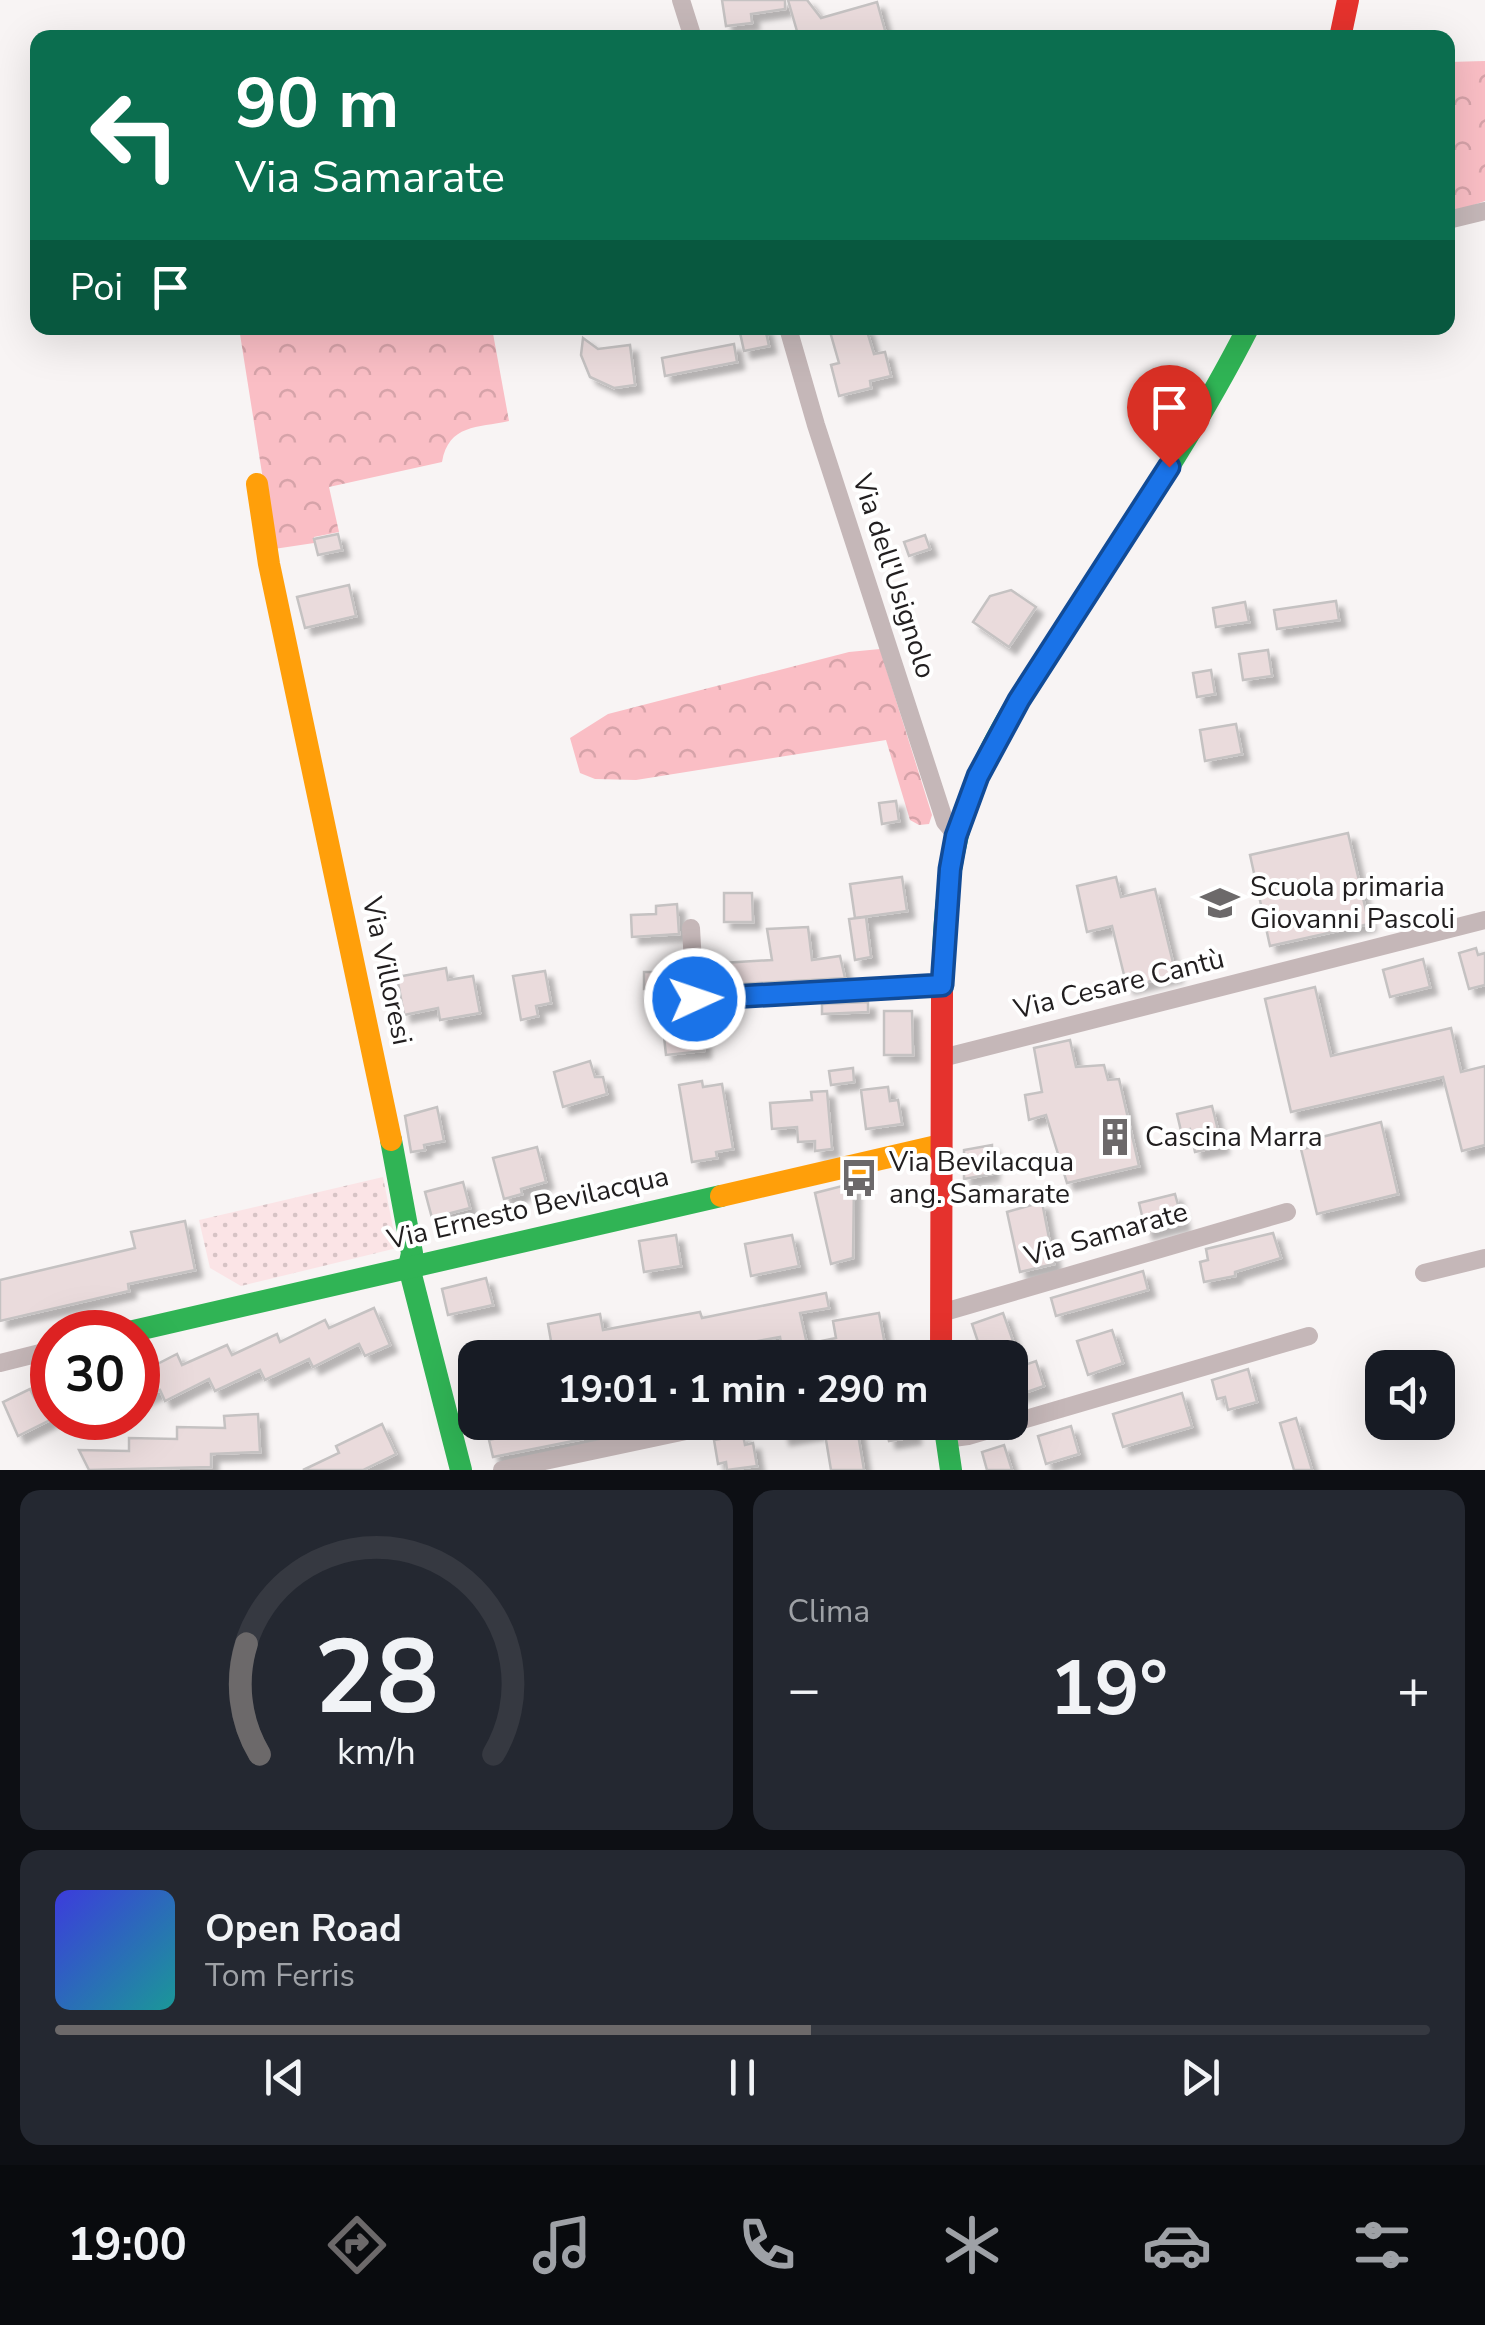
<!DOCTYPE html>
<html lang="it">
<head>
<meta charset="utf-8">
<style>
	body { margin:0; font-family:"Nunito Sans",sans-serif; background:#242831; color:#f1f3f6; height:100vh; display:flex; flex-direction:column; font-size:38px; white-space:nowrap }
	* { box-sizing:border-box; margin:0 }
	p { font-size:32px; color:#9ea1a6 }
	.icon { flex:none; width:55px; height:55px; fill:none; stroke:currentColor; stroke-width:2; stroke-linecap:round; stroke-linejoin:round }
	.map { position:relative; height:1470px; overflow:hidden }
	.drawer { display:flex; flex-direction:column; gap:20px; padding:20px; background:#0d0f14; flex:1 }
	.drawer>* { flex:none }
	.hud { position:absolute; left:30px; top:30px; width:1425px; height:305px; border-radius:20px; box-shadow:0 10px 40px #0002; background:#0b6e4f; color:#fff; overflow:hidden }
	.buttons { position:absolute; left:1365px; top:1350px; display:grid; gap:20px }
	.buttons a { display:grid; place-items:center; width:90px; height:90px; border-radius:20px; background:#171b24; box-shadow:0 10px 40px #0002; font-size:50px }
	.speed { position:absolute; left:30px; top:1310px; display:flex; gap:20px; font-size:50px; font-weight:700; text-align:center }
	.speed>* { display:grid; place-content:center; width:130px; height:130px; border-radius:50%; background:#171b24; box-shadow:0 10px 40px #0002; line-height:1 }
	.speed .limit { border:15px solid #d22; background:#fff; color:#111 }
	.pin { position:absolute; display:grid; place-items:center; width:85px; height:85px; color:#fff; margin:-102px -42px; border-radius:50% 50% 50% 0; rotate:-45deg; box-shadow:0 0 10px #0007 }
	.pin .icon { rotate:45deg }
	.me { position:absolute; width:110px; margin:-55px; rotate:87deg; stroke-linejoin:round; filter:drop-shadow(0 0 8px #0008) }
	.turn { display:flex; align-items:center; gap:35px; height:210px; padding:0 40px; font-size:45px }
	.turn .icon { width:130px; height:130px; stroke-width:2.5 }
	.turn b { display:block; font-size:70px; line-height:85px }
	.then { display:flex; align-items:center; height:95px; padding:0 40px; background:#0003; gap:20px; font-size:38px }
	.big { font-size:75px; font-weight:700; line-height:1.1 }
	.drawer .widget { flex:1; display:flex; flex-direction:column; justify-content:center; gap:15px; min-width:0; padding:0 35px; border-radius:20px; background:#242831 }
	.drawer .dial { align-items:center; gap:0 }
	.dial svg { height:260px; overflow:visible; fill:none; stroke:#363941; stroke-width:7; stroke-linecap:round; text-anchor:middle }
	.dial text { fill:#f1f3f6; stroke:none }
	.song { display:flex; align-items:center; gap:30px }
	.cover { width:120px; height:120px; border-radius:15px; background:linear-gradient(135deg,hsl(240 70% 55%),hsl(180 70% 35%)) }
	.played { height:10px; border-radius:5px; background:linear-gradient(90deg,#6c696a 55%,#363941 55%) }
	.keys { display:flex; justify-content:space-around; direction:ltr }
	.heat { display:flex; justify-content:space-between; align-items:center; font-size:55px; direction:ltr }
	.drawer .tiles { flex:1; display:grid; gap:20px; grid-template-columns:1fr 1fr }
	.widget:last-child { grid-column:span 2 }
	.trip { position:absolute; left:458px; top:1340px; width:570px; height:100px; border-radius:20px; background:#171b24; box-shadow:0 10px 40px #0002; font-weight:700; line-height:100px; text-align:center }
	.dock { display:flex; height:160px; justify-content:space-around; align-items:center; background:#090b0e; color:#9ea1a6 }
	.dock .icon { width:70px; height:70px }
	.dock .current { color:#6c696a }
	.dock b { font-size:45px; color:#f1f3f6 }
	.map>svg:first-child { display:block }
</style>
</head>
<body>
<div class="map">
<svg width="1485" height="1470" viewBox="0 0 1485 1470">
	<defs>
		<pattern id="grass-dots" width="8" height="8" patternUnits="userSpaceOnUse" patternTransform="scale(2.5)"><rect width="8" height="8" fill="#fbe4e6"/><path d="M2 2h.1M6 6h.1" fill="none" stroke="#d7c3c5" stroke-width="1.8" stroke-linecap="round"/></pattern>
		<pattern id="forest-crowns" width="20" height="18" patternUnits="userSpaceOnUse" patternTransform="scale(2.5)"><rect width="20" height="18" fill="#fabec5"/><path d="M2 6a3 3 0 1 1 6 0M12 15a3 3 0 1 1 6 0" fill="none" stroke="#d6a3a9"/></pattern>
		<filter id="shadow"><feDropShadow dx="7" dy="7" stdDeviation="2.5" flood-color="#0004"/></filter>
	</defs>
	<rect width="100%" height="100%" fill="#f8f4f4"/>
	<polygon fill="url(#grass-dots)" points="383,1177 397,1248 241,1286 210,1268 199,1220"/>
	<g fill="url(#forest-crowns)">
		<polygon points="1485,61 1485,201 1448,214 1448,62"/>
		<path d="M239 328H492L509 421C477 428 449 424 442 462L329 487 339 532 314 537V543L274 549Z"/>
		<polygon points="880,649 932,815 929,824 919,825 910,820 886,740 636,780 595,779 580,773 570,738 608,714 849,652"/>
	</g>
	<g fill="#eadbdc" stroke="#c5c2c2" stroke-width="2.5" filter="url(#shadow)">
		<polygon points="722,0 785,0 785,9 751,14 752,23 726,26"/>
		<polygon points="788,0 807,0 821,18 877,2 886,34 872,38 799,38"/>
		<polygon points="739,328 765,328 769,346 744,351"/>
		<polygon points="829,328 866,328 874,354 885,352 891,376 870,381 871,388 839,396 831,365 839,363"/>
		<polygon points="583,338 598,349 630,345 635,385 614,388 590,377 581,355"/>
		<polygon points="734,344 737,362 665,376 662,358"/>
		<polygon points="338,534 342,550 318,555 314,539"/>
		<polygon points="925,535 930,549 909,556 904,542"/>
		<polygon points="349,585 356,616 305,628 297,597"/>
		<polygon points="1011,590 1036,607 1009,647 973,622 990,596"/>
		<polygon points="1336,601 1339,620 1277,629 1274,610"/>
		<polygon points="1245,602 1249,622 1216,627 1213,608"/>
		<polygon points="1268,650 1272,676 1243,680 1239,654"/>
		<polygon points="1211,670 1215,694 1197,697 1193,673"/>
		<polygon points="1236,724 1242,754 1205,761 1200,730"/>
		<polygon points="896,801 899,821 882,824 879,803"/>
		<polygon points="1348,833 1369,924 1270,946 1250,855"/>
		<polygon points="902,877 907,911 855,918 850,884"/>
		<polygon points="1116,877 1121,897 1155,889 1176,975 1127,987 1112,926 1087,932 1077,886"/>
		<polygon points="724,893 752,893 753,922 724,922"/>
		<polygon points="677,904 679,934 632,937 631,915 656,914 656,906"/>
		<polygon points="866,917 871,957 855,960 849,919"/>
		<polygon points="808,927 812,960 840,956 845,978 707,986 706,964 772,960 767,929"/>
		<polygon points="1476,948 1478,955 1485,953 1485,985 1469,989 1459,953"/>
		<polygon points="1423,959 1430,987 1390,997 1383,970"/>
		<polygon points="446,968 448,980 473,976 480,1013 440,1020 438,1008 404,1015 397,977"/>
		<polygon points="545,971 551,1003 536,1006 538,1016 521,1020 513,976"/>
		<polygon points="644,972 681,972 684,1005 690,1010 700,1011 704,1051 666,1055 660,1000 653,1000 652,989 644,989"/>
		<polygon points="1315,987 1331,1056 1451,1028 1461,1072 1485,1066 1485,1145 1462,1151 1443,1077 1291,1112 1265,999"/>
		<polygon points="868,1002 868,1012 822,1014 822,1004"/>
		<polygon points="884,1011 912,1011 913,1055 884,1055"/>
		<polygon points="1070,1040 1076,1067 1104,1065 1108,1080 1119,1079 1139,1166 1067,1183 1046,1115 1029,1120 1025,1095 1042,1092 1034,1048"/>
		<polygon points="590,1061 595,1077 603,1077 607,1094 563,1107 554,1072"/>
		<polygon points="853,1068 854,1082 831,1085 829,1071"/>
		<polygon points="702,1081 703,1087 722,1084 733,1149 716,1152 717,1158 692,1162 679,1085"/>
		<polygon points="888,1087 890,1101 898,1100 902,1124 866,1129 861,1090"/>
		<polygon points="827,1091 832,1149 815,1151 815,1141 798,1142 797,1127 772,1129 770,1103 812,1100 811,1092"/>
		<polygon points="1212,1106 1222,1146 1195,1152 1190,1129 1181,1131 1177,1114"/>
		<polygon points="437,1107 444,1141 424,1145 425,1150 411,1152 405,1116"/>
		<polygon points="1381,1122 1398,1194 1317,1214 1301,1149 1308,1148 1306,1141"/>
		<polygon points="992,1145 992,1174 964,1179 964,1150"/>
		<polygon points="537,1147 546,1182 521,1189 522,1194 504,1199 493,1158"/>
		<polygon points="463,1182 470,1208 432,1218 425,1192"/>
		<polygon points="854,1183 853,1258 831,1264 815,1193"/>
		<polygon points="1175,1194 1183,1223 1146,1232 1139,1203"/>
		<polygon points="1042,1202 1054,1264 1020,1272 1007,1212"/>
		<polygon points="185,1221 195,1270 128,1284 129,1291 0,1321 0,1280 135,1248 131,1232"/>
		<polygon points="1273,1233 1281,1258 1235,1272 1235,1276 1204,1282 1200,1262 1208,1260 1206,1249"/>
		<polygon points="676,1235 681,1266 644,1272 639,1241"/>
		<polygon points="792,1235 799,1266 751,1276 745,1244"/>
		<polygon points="1143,1271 1148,1290 1056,1316 1051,1298"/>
		<polygon points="486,1278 493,1305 448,1315 442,1289"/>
		<polygon points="826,1293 829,1308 800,1313 807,1344 836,1338 833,1321 879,1313 885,1345 813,1358 775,1358 774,1350 782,1349 780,1337 708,1350 709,1358 693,1358 691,1342 610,1358 554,1358 548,1324 600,1314 603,1330 700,1312 702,1318"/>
		<polygon points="374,1308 390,1345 365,1356 359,1344 313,1367 309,1359 265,1380 260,1370 215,1391 209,1379 165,1401 160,1390 138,1401 138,1374 177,1354 182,1365 227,1345 232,1355 277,1334 280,1342 325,1320 329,1328"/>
		<polygon points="1003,1313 1022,1366 1036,1361 1044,1386 1010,1398 1010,1344 982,1354 972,1324"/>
		<polygon points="1112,1330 1123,1363 1088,1375 1077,1341"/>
		<polygon points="1248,1369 1257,1402 1228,1410 1225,1397 1217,1399 1212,1380"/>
		<polygon points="52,1388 52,1419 18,1436 3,1402 30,1389 34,1397"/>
		<polygon points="1182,1393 1192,1427 1123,1447 1113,1414"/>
		<polygon points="258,1414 260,1452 211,1454 211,1467 89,1470 79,1450 129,1451 129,1438 177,1439 177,1427 225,1428 224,1416"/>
		<polygon points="1296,1418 1312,1470 1294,1470 1280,1423"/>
		<polygon points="567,1422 637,1422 638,1428 493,1457 489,1440"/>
		<polygon points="780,1422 825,1422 825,1431 783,1438"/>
		<polygon points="839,1422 856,1422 864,1470 831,1470 825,1434 840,1431"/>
		<polygon points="885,1422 911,1422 914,1437 889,1441"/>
		<polygon points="382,1424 396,1454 363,1470 303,1470 339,1453 336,1446"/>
		<polygon points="1071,1426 1079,1454 1046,1464 1038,1436"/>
		<polygon points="743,1435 745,1445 753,1443 757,1466 727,1470 726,1462 718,1464 714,1440"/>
		<polygon points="1004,1445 1012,1470 987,1470 982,1452"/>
	</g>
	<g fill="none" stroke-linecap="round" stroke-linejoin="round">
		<g stroke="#c5b7b8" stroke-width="18">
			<polyline points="681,0 693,38"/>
			<polyline points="1448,220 1485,211"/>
			<polyline points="788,328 816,425 945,822 957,836"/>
			<polyline points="691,928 695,999 942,985"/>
			<polyline points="942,1058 1485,920"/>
			<polyline points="1424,1273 1485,1258"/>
			<polyline points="941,1313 1287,1212"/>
			<polyline points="0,1363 52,1350"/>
			<polyline points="946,1439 968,1436 1309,1336"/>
			<polyline points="502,1470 686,1431 711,1422"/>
		</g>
		<g stroke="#30b455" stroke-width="22">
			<path d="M942 993C943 933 946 871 964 813 988 740 1033 677 1074 614 1135 520 1197 428 1248 328"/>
			<polyline points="391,1140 412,1253 409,1267 461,1470"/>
			<polyline points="129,1332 721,1196"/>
			<polyline points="944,1422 951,1470"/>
		</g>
		<g stroke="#ff9f0a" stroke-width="22">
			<polyline points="257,484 269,564 391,1140"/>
			<polyline points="721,1196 941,1145"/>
		</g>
		<g stroke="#e5322d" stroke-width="22">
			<polyline points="1340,38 1348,0"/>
			<polyline points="941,1358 942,993"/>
		</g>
	</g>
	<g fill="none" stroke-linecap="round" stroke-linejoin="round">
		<g stroke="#114b97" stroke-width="25">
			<polyline id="route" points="695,999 942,985 950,869 956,836 978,776 1019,700 1169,467"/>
		</g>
		<use href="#route" stroke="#1a73e8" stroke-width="18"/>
	</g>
	<defs>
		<g id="school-bare" transform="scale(3)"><path d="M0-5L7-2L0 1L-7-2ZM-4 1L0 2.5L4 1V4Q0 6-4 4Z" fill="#6c696a" stroke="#fff" stroke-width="2.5" paint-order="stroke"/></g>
		<g id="building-bare" transform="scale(3)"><path d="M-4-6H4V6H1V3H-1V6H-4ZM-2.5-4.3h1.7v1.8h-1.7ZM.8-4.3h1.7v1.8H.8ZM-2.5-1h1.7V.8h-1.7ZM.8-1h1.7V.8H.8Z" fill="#6c696a" stroke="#fff" stroke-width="2.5" paint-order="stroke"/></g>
		<g id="bus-bare" transform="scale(3)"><path d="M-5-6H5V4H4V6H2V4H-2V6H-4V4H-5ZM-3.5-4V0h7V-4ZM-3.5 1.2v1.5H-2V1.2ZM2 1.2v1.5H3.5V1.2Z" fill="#6c696a" stroke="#fff" stroke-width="2.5" paint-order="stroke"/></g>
	</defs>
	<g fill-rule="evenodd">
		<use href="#school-bare" x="1220" y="903"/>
		<use href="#building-bare" x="1115" y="1137"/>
		<use href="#bus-bare" x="859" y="1178"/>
	</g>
	<g text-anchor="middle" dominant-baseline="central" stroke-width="8" stroke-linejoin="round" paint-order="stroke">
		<g font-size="28" fill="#211e1f" stroke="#fff">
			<text transform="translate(894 576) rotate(72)">Via dell'Usignolo</text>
			<text transform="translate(387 971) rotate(78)">Via Villoresi</text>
			<text transform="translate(1119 984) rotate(-14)">Via Cesare Cantù</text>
			<text transform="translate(528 1208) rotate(-13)">Via Ernesto Bevilacqua</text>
			<text transform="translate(1106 1234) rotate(-16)">Via Samarate</text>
		</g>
		<g font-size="28" fill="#211e1f" stroke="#fff" text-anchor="start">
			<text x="1250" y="887">Scuola primaria<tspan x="1250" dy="32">Giovanni Pascoli</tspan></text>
			<text x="1145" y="1137">Cascina Marra</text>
			<text x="889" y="1162">Via Bevilacqua<tspan x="889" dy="32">ang. Samarate</tspan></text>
		</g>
	</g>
</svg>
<div class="buttons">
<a><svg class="icon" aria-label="sound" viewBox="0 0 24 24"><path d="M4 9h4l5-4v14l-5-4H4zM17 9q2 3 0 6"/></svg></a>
</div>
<div class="speed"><div class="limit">30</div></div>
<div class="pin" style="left:1169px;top:467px;background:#d93025"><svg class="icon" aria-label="arrive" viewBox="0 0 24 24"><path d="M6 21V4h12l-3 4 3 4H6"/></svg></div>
<svg class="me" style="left:695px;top:999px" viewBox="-20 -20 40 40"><circle r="17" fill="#1a73e8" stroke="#fff" stroke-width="3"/><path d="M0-11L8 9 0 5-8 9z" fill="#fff"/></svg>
<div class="trip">19:01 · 1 min · 290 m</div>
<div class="hud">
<div class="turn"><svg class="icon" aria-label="left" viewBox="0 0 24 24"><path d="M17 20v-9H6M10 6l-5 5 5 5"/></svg><div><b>90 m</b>Via Samarate</div></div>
<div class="then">Poi<svg class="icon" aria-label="arrive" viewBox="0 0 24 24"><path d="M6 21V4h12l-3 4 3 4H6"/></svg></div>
</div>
</div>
<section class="drawer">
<div class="tiles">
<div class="widget dial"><svg viewBox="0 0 100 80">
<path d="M14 69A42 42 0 1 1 86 69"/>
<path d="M14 69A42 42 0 0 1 10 35" stroke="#6c696a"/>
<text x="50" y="56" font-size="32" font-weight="700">28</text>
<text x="50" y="72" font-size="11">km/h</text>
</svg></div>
<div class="widget"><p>Clima</p>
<div class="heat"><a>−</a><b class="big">19°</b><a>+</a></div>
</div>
<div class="widget">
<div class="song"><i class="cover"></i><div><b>Open Road</b><p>Tom Ferris</p></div></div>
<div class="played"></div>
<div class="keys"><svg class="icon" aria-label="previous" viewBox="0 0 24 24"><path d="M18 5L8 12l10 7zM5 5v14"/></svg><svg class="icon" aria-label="pause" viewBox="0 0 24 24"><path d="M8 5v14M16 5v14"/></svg><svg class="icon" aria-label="next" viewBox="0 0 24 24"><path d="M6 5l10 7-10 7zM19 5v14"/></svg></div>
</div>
</div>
</section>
<nav class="dock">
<b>19:00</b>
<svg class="icon current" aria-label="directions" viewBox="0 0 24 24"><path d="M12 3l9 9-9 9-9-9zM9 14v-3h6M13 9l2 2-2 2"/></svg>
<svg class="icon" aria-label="music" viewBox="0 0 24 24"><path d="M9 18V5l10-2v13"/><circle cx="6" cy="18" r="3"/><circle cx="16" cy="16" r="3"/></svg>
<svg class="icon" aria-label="phone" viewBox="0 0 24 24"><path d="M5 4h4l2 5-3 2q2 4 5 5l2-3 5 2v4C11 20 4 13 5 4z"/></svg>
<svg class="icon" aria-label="climate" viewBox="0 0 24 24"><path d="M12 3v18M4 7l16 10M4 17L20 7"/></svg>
<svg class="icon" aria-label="car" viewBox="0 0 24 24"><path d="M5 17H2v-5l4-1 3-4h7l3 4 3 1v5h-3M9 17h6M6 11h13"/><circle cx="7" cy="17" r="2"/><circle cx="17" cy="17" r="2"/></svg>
<svg class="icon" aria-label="filters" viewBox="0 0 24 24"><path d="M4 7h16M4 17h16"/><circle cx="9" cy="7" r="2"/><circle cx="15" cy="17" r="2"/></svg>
</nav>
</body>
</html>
